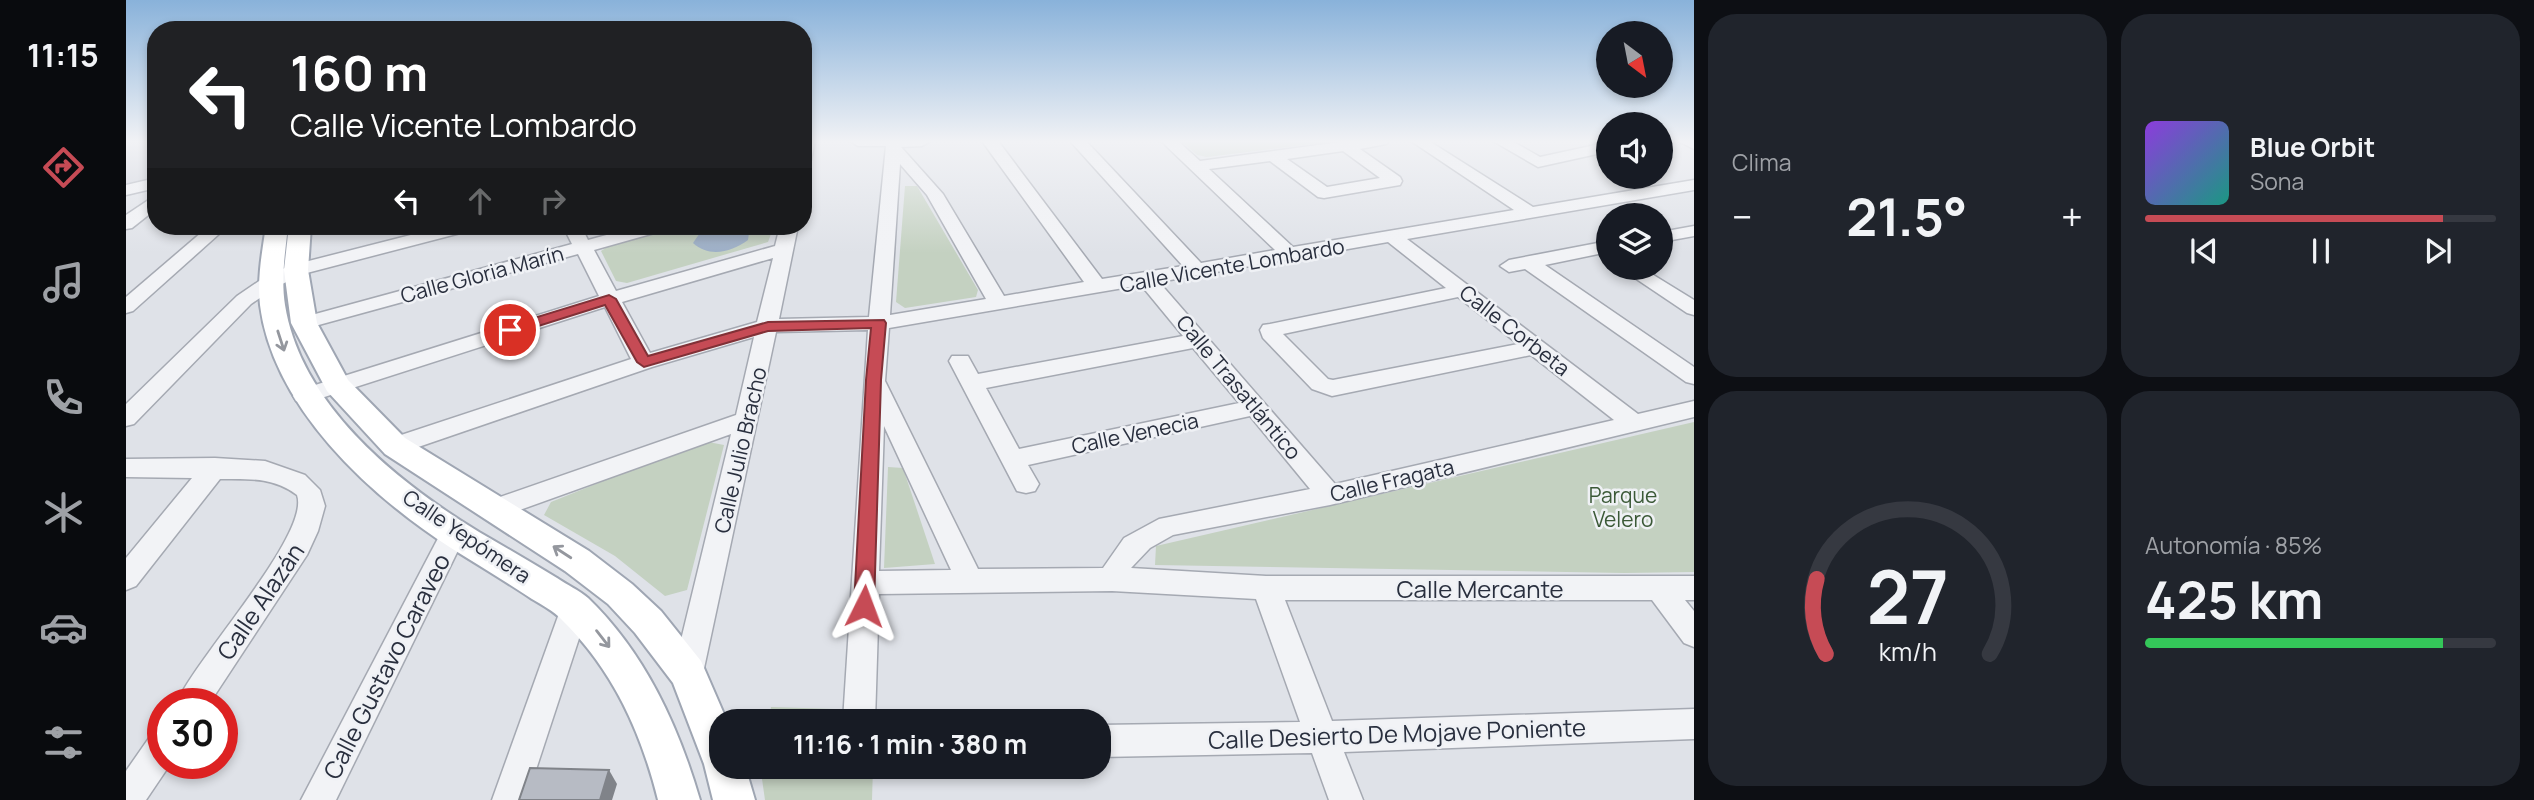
<!DOCTYPE html>
<html lang="es">
<head>
<meta charset="utf-8">
<style>
	body { margin:0; font-family:Manrope,sans-serif; background:#20242c; color:#f1f3f6; height:100vh; display:flex; flex-direction:column; font-size:26px; white-space:nowrap }
	* { box-sizing:border-box; margin:0 }
	p { font-size:23px; color:#9ea1a6 }
	.icon { flex:none; width:38px; height:38px; fill:none; stroke:currentColor; stroke-width:2; stroke-linecap:round; stroke-linejoin:round }
	.map { position:relative; flex:1; overflow:hidden }
	.sheet { display:flex; flex-direction:column; gap:14px; padding:14px; background:#0d0f14; width:840px }
	.sheet>* { flex:none }
	.banner { position:absolute; left:21px; top:21px; width:665px; height:214px; border-radius:28px; box-shadow:0 4px 10px #0003; background:#202124; color:#fff; overflow:hidden }
	.needle { width:46px; rotate:148deg }
	.controls { position:absolute; left:1470px; top:21px; display:grid; gap:14px }
	.controls a { display:grid; place-items:center; width:77px; height:77px; border-radius:50%; background:#171b24; box-shadow:0 4px 10px #0003; font-size:35px }
	.speed { position:absolute; left:21px; top:688px; display:flex; gap:14px; font-size:35px; font-weight:700; text-align:center }
	.speed>* { display:grid; place-content:center; width:91px; height:91px; border-radius:50%; background:#171b24; box-shadow:0 4px 10px #0003; line-height:1 }
	.speed .limit { border:10px solid #d22; background:#fff; color:#111 }
	.pin { position:absolute; display:grid; place-items:center; width:60px; height:60px; color:#fff; margin:-30px; border:4px solid #fff; border-radius:50%; box-shadow:0 2px 7px #0007 }
	.me { position:absolute; width:77px; margin:-38px; rotate:3deg; stroke-linejoin:round; filter:drop-shadow(0 0 5px #0008) }
	.turn { display:flex; align-items:center; gap:24px; height:147px; padding:0 28px; font-size:32px }
	.turn .icon { width:91px; height:91px; stroke-width:2.5 }
	.turn b { display:block; font-size:49px; line-height:60px }
	.lanes { display:flex; align-items:center; height:66px; padding:0 28px; background:#0003; justify-content:center; gap:35px; direction:ltr }
	.lanes .off { opacity:.35 }
	.big { font-size:52px; font-weight:700; line-height:1.1 }
	.sheet .tile { flex:1; display:flex; flex-direction:column; justify-content:center; gap:10px; min-width:0; padding:0 24px; border-radius:28px; background:#20242c }
	.sheet .dial { align-items:center; gap:0 }
	.dial svg { height:182px; overflow:visible; fill:none; stroke:#363941; stroke-width:7; stroke-linecap:round; text-anchor:middle }
	.dial text { fill:#f1f3f6; stroke:none }
	.song { display:flex; align-items:center; gap:21px }
	.cover { width:84px; height:84px; border-radius:10px; background:linear-gradient(135deg,hsl(270 70% 55%),hsl(170 70% 35%)) }
	.played { height:7px; border-radius:4px; background:linear-gradient(90deg,#c64b55 85%,#363941 85%) }
	.keys { display:flex; justify-content:space-around; direction:ltr }
	.heat { display:flex; justify-content:space-between; align-items:center; font-size:38px; direction:ltr }
	.charge { height:10px; border-radius:5px; background:linear-gradient(90deg,#34c759 85%,#363941 0) }
	.sheet .tiles { flex:1; display:grid; gap:14px; grid-template-columns:repeat(2,1fr) }
	.trip { position:absolute; left:583px; top:709px; width:402px; height:70px; border-radius:28px; background:#171b24; box-shadow:0 4px 10px #0003; font-weight:700; line-height:70px; text-align:center }
	main { display:flex; flex:1; min-height:0 }
	.dock { display:flex; flex-direction:column; width:126px; justify-content:space-around; align-items:center; background:#090b0e; color:#9ea1a6 }
	.dock .icon { width:49px; height:49px }
	.dock .on { color:#c64b55 }
	.dock b { font-size:32px; color:#f1f3f6 }
	.map>svg:first-child { display:block }
</style>
</head>
<body>
<main>
<nav class="dock">
<b>11:15</b>
<svg class="icon on" aria-label="directions" viewBox="0 0 24 24"><path d="M12 3l9 9-9 9-9-9zM9 14v-3h6M13 9l2 2-2 2"/></svg>
<svg class="icon" aria-label="music" viewBox="0 0 24 24"><path d="M9 18V5l10-2v13"/><circle cx="6" cy="18" r="3"/><circle cx="16" cy="16" r="3"/></svg>
<svg class="icon" aria-label="phone" viewBox="0 0 24 24"><path d="M5 4h4l2 5-3 2q2 4 5 5l2-3 5 2v4C11 20 4 13 5 4z"/></svg>
<svg class="icon" aria-label="climate" viewBox="0 0 24 24"><path d="M12 3v18M4 7l16 10M4 17L20 7"/></svg>
<svg class="icon" aria-label="car" viewBox="0 0 24 24"><path d="M5 17H2v-5l4-1 3-4h7l3 4 3 1v5h-3M9 17h6M6 11h13"/><circle cx="7" cy="17" r="2"/><circle cx="17" cy="17" r="2"/></svg>
<svg class="icon" aria-label="filters" viewBox="0 0 24 24"><path d="M4 7h16M4 17h16"/><circle cx="9" cy="7" r="2"/><circle cx="15" cy="17" r="2"/></svg>
</nav>
<div class="map">
<svg width="1568" height="800" viewBox="0 0 1568 800">
	<rect width="100%" height="100%" fill="#dfe2e8"/>
	<polygon fill="#ced1da" points="0,141 30,141 30,179 0,185"/>
	<g fill="#c4d1c1">
		<polygon points="1055,141 1210,141 1081,157 1071,155"/>
		<polygon points="779,186 791,186 852,290 850,297 779,308 770,302"/>
		<polygon points="556,226 648,226 642,242 501,283 490,281 475,251 484,245"/>
		<polygon points="1568,422 1568,572 1498,573 1029,565 1030,546"/>
		<polygon points="577,441 598,445 561,590 539,596 489,556 418,515 425,502"/>
		<polygon points="762,467 777,468 809,564 758,568"/>
		<polygon points="645,707 709,709 708,721 643,721"/>
		<polygon points="637,767 747,767 746,800 639,800 636,779"/>
	</g>
	<path fill="#9caec6" d="M585 226H618L623 233 622 240C606 252 583 258 567 243L576 230Z"/>
	<g fill="none" stroke-linecap="round" stroke-linejoin="round">
		<g stroke="#a5a9b2" stroke-width="3">
			<g id="minor">
				<polygon points="677,141 689,141 685,160 677,165"/>
				<path d="M724 141H804L796 146 775 147 817 194 878 296 958 282 856 141H872L976 279 1057 266 944 141H960L1075 263 1149 250 1035 141H1052L1074 161 1222 141H1263L1260 144 1234 149 1274 177 1276 181 1274 185 1198 198 1192 197 1144 161 1083 169 1167 247 1388 210 1285 141H1303L1407 207 1568 180V190L1281 239 1512 414 1568 401V417L1204 505 1047 535 1024 548 1005 568 1140 576H1568V600H1559L1568 611V647L1558 643 1526 600H1159L1206 721 1568 709V739L1218 752 1237 800H1203L1186 753 973 757V725L1174 722 1130 599 986 591 753 594 749 721H717L742 330 650 332 577 673 573 683 562 687 551 683 547 673 605 434 366 520 357 517 353 510 357 503 610 415 628 337 526 367 269 455 260 452 257 446 260 440 505 359 479 307 186 401 178 404 170 401 167 396 170 391 473 296 452 254 178 329 171 327 168 323 171 319 446 244 437 226H455L462 240 514 226H542L539 230 468 250 490 291 649 246 654 226H672L653 319 743 317 760 146H732ZM1217 151 1254 178 1201 187 1161 159ZM774 164 801 195 860 299 764 315ZM1262 242 1320 288 1144 324 1137 325 1134 330 1137 338 1186 389 1206 396 1405 355 1488 420 1209 484 1033 282ZM647 258 631 322 524 353 496 302ZM1015 285 1057 336 852 374 842 356H826L823 361 891 491 900 493 909 491 913 484 902 465 1124 416 1184 489 1033 519 998 538 977 568 852 569 759 381 763 328ZM1332 297 1392 344 1207 380 1202 379 1157 334ZM1067 348 1113 403 893 449 860 388ZM758 426 825 570 753 571Z"/>
				<polygon points="1367,141 1386,141 1414,157 1474,144 1482,149 1480,152 1412,167"/>
				<polygon points="1552,141 1568,141 1568,149"/>
				<polygon points="30,178 30,188 0,195 0,185"/>
				<polygon points="30,195 30,209 6,228 0,229 0,215"/>
				<polygon points="83,226 102,226 7,311 0,313 0,297"/>
				<polygon points="320,226 349,226 346,230 177,274 150,287 125,304 8,424 0,426 0,404 111,296 136,279 163,266"/>
				<polygon points="1568,226 1568,236 1535,242 1535,232"/>
				<polygon points="1482,241 1482,252 1419,265 1568,367 1568,384 1560,382 1399,269 1383,272 1374,266 1383,260"/>
				<polygon points="1494,268 1516,268 1568,300 1568,315 1561,313"/>
				<path d="M89 458 139 461 179 475 194 490 199 506 192 531 181 555 83 704H50C69 659 185 534 171 495 147 477 122 479 94 479L10 586 0 590V558L66 478 0 477V459Z"/>
				<polygon points="328,521 337,525 341,532 210,800 175,800 319,525"/>
				<polygon points="449,596 459,599 463,608 400,800 366,800 435,608 439,599"/>
				<polygon points="37,730 37,763 45,763 20,800 0,800 0,771 25,735"/>
			</g>
		</g>
		<g stroke="#9fa6b3" stroke-width="4">
			<g id="major">
				<path d="M140 226H162C159 252 155 279 159 305 175 405 271 482 353 532 379 547 405 562 431 578 441 585 453 590 462 598 519 653 552 725 574 800H532C515 732 487 670 436 620 428 611 416 605 406 599 379 581 352 565 325 548 243 495 147 407 134 305 131 279 136 252 140 226Z"/>
				<polygon points="163,226 185,226 182,270 191,323 222,380 279,438 463,551 506,584 535,611 575,661 601,721 595,721 595,766 619,766 629,800 587,800 578,764 547,683 509,633 482,604 439,571 259,454 201,391 165,323 158,270"/>
			</g>
		</g>
		<use href="#minor" fill="#f2f3f6" fill-rule="evenodd"/>
		<use href="#major" fill="#fff" fill-rule="evenodd"/>
	</g>
	<polygon fill="#808389" points="483,770 491,784 486,800 474,800"/>
	<polygon fill="#b7bbc4" stroke="#808389" stroke-width="2" points="404,768 483,770 474,800 393,800"/>
	<defs><path id="oneway-shaft" d="M-6 0H5M1.5-3L5.5 0L1.5 3" fill="none" stroke-width="1.6" stroke-linecap="round" stroke-linejoin="round" transform="scale(1.75)"/></defs>
	<g stroke="#94979e">
		<use href="#oneway-shaft" transform="translate(155 341) rotate(72)"/>
		<use href="#oneway-shaft" transform="translate(436 552) rotate(-147)"/>
		<use href="#oneway-shaft" transform="translate(477 639) rotate(52)"/>
	</g>
	<linearGradient id="sky" x2="0" y2="1"><stop stop-color="#89b2da"/><stop offset="0.56" stop-color="#f1f2f5"/><stop offset="1" stop-color="#f1f2f5" stop-opacity="0"/></linearGradient>
	<rect width="1568" height="253" fill="url(#sky)"/>
	<polygon fill="#c64b55" stroke="#813137" stroke-width="2" points="483,295 490,299 522,356 642,322 758,320 760,323 755,380 748,606 745,612 738,615 731,612 728,606 740,380 745,328 642,331 518,367 511,362 479,305 384,335 377,330 379,327"/>
	<g text-anchor="middle" dominant-baseline="central" stroke-width="5" stroke-linejoin="round" paint-order="stroke">
		<g font-size="21" fill="#292f3e" stroke="#eff1f5">
			<text transform="translate(1106 265) rotate(-10)">Calle Vicente Lombardo</text>
			<text transform="translate(356 274) rotate(-15)">Calle Gloria Marín</text>
			<text transform="translate(1389 330) rotate(38)">Calle Corbeta</text>
			<text transform="translate(1113 387) rotate(50)">Calle Trasatlántico</text>
			<text transform="translate(1009 433) rotate(-12)">Calle Venecia</text>
			<text transform="translate(614 450) rotate(-77)">Calle Julio Bracho</text>
			<text transform="translate(1266 480) rotate(-13)">Calle Fragata</text>
			<text transform="translate(341 536) rotate(34)">Calle Yepómera</text>
		</g>
		<g font-size="21" fill="#3b5937" stroke="#eff1f5">
			<text x="1497" y="495">Parque<tspan x="1497" dy="24">Velero</tspan></text>
		</g>
		<g font-size="24" fill="#292f3e" stroke="#eff1f5">
			<text x="1354" y="588">Calle Mercante</text>
			<text transform="translate(134 601) rotate(-56)">Calle Alazán</text>
			<text transform="translate(260 666) rotate(-63)">Calle Gustavo Caraveo</text>
			<text transform="translate(1271 733) rotate(-2)">Calle Desierto De Mojave Poniente</text>
		</g>
	</g>
</svg>
<div class="controls">
<a><svg class="needle" viewBox="-14 -14 28 28"><path d="M0-13l5 13h-10z" fill="#e53935"/><path d="M0 13l5-13h-10z" fill="#9ea1a6"/></svg></a>
<a><svg class="icon" aria-label="sound" viewBox="0 0 24 24"><path d="M4 9h4l5-4v14l-5-4H4zM17 9q2 3 0 6"/></svg></a>
<a><svg class="icon" aria-label="layers" viewBox="0 0 24 24"><path d="M12 4l9 5-9 5-9-5zM3 14l9 5 9-5"/></svg></a>
</div>
<div class="speed"><div class="limit">30</div></div>
<div class="pin" style="left:384px;top:330px;background:#d93025"><svg class="icon" aria-label="arrive" viewBox="0 0 24 24"><path d="M6 21V4h12l-3 4 3 4H6"/></svg></div>
<svg class="me" style="left:738px;top:606px" viewBox="-20 -20 40 40"><path d="M0-17L14 15 0 8-14 15z" fill="#c64b55" stroke="#fff" stroke-width="4"/></svg>
<div class="trip">11:16 · 1 min · 380 m</div>
<div class="banner">
<div class="turn"><svg class="icon" aria-label="left" viewBox="0 0 24 24"><path d="M17 20v-9H6M10 6l-5 5 5 5"/></svg><div><b>160 m</b>Calle Vicente Lombardo</div></div>
<div class="lanes"><svg class="icon" aria-label="left" viewBox="0 0 24 24"><path d="M17 20v-9H6M10 6l-5 5 5 5"/></svg><svg class="icon off" aria-label="ahead" viewBox="0 0 24 24"><path d="M12 20V5M6 11l6-6 6 6"/></svg><svg class="icon off" aria-label="right" viewBox="0 0 24 24"><path d="M7 20v-9h11M14 6l5 5-5 5"/></svg></div>
</div>
</div>
<section class="sheet">
<div class="tiles">
<div class="tile"><p>Clima</p>
<div class="heat"><a>−</a><b class="big">21.5°</b><a>+</a></div>
</div>
<div class="tile">
<div class="song"><i class="cover"></i><div><b>Blue Orbit</b><p>Sona</p></div></div>
<div class="played"></div>
<div class="keys"><svg class="icon" aria-label="previous" viewBox="0 0 24 24"><path d="M18 5L8 12l10 7zM5 5v14"/></svg><svg class="icon" aria-label="pause" viewBox="0 0 24 24"><path d="M8 5v14M16 5v14"/></svg><svg class="icon" aria-label="next" viewBox="0 0 24 24"><path d="M6 5l10 7-10 7zM19 5v14"/></svg></div>
</div>
<div class="tile dial"><svg viewBox="0 0 100 80">
<path d="M14 69A42 42 0 1 1 86 69"/>
<path d="M14 69A42 42 0 0 1 10 36" stroke="#c64b55"/>
<text x="50" y="56" font-size="32" font-weight="700">27</text>
<text x="50" y="72" font-size="11">km/h</text>
</svg></div>
<div class="tile"><p>Autonomía · 85%</p><b class="big">425 km</b><div class="charge"></div></div>
</div>
</section>
</main>
</body>
</html>
